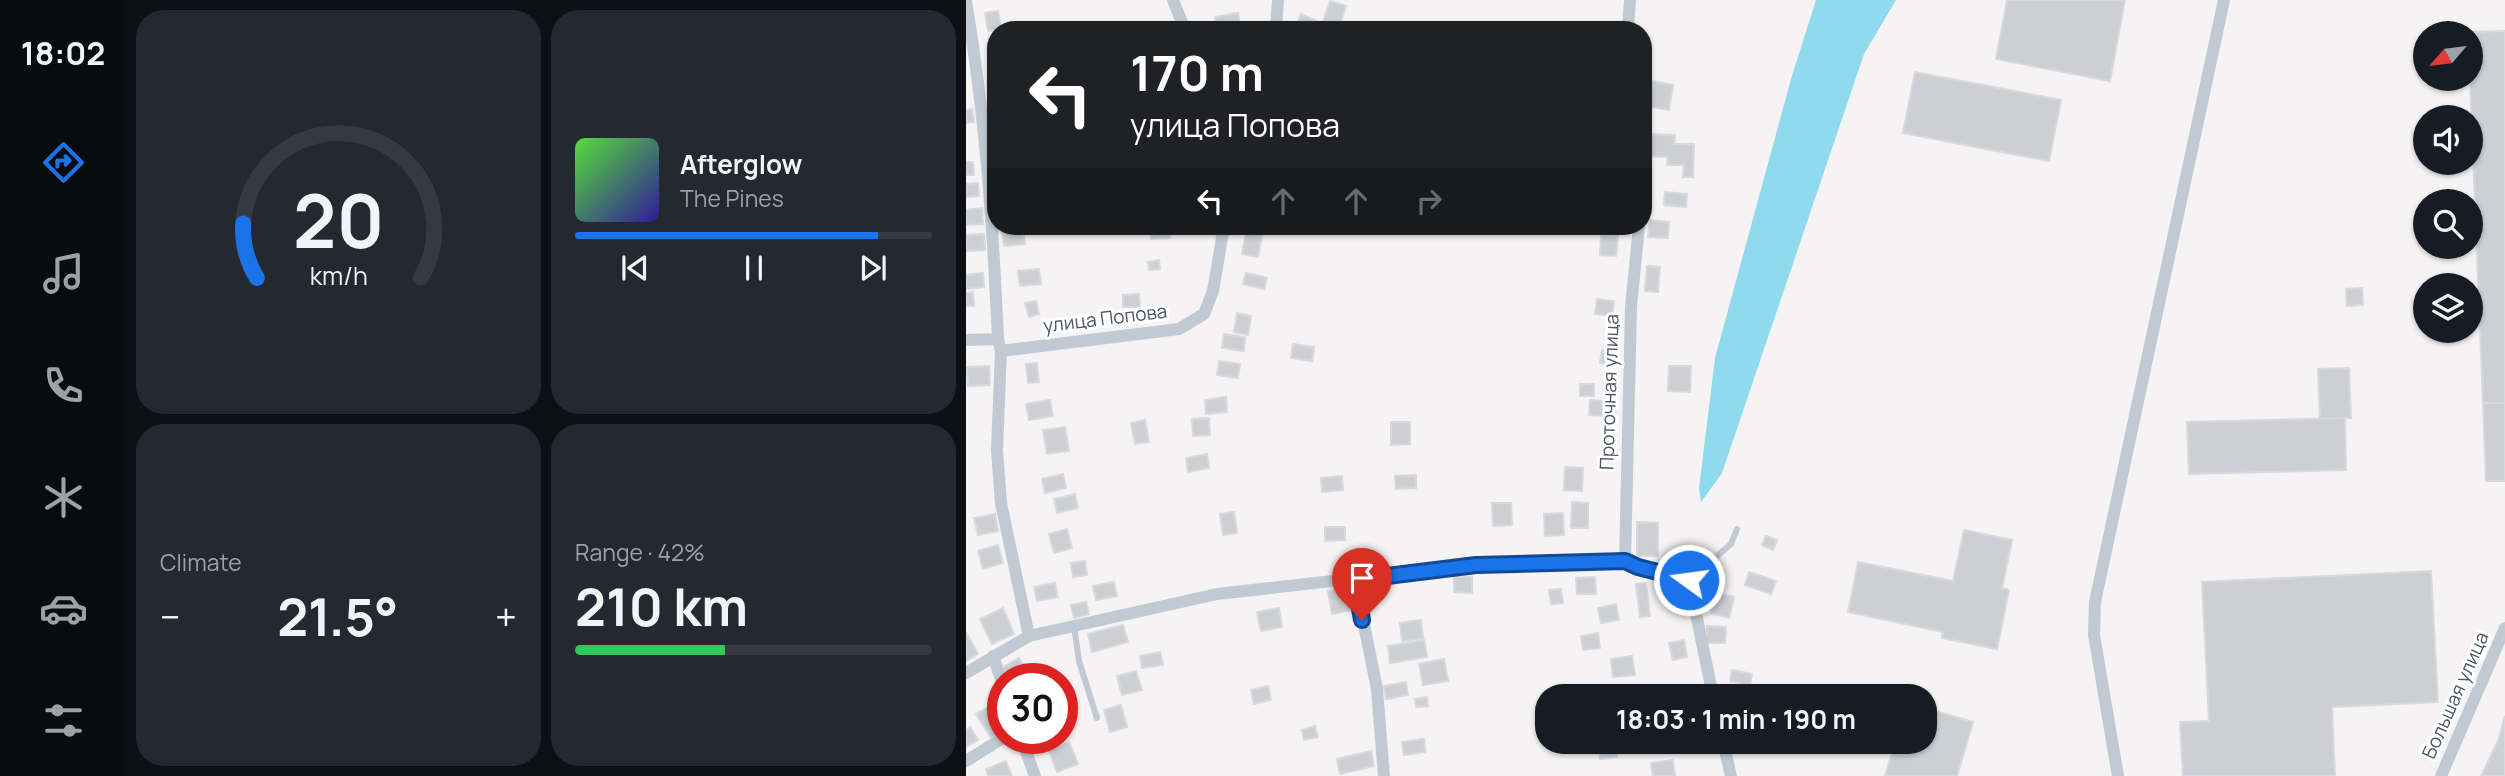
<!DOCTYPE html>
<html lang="en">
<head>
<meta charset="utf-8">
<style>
	body { margin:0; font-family:Manrope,sans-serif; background:#242831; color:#f1f3f6; height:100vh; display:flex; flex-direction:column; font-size:26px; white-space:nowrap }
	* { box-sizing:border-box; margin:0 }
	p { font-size:23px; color:#9ea1a6 }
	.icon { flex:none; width:38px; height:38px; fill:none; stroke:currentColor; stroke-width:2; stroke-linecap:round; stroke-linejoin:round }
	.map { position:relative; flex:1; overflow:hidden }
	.sheet { display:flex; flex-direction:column; gap:10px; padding:10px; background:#0d0f14; width:840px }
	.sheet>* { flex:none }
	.top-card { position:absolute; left:21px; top:21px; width:665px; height:214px; border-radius:28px; box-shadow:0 2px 5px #0004; background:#202124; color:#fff; overflow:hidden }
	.needle { width:46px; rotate:242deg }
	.controls { position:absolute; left:1447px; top:21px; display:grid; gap:14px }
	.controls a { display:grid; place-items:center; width:70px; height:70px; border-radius:50%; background:#171b24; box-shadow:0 2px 5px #0004; font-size:35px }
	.speed { position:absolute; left:21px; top:663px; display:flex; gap:14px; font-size:35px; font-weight:700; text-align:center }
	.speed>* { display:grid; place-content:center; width:91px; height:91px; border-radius:50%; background:#171b24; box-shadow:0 2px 5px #0004; line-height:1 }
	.speed .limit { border:10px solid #d22; background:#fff; color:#111 }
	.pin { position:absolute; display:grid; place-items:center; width:60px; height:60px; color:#fff; margin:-72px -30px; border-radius:50% 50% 50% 0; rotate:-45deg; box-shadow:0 0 7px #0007 }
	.pin .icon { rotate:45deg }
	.me { position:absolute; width:77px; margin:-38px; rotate:284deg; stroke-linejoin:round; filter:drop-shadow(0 0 5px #0008) }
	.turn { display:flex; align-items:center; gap:24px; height:147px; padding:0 28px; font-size:32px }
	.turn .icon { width:91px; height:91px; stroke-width:2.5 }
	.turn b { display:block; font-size:49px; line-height:60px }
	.lanes { display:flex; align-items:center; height:66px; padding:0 28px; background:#0003; justify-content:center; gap:35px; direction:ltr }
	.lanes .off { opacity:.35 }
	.big { font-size:52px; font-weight:700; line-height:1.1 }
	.sheet .widget { flex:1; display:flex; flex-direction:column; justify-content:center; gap:10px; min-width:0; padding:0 24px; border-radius:28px; background:#242831 }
	.sheet .dial { align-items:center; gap:0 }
	.dial svg { height:182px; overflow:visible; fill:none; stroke:#363941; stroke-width:7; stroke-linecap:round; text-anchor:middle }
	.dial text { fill:#f1f3f6; stroke:none }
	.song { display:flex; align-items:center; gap:21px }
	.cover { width:84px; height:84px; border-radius:10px; background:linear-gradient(135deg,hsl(110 70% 55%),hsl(250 70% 35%)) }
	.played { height:7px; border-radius:4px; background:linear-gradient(90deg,#1a73e8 85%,#363941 85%) }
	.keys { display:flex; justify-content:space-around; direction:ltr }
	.heat { display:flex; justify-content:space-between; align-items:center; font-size:38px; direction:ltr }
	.charge { height:10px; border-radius:5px; background:linear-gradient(90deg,#34c759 42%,#363941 0) }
	.sheet .tiles { flex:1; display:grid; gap:10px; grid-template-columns:repeat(2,1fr) }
	.trip { position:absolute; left:569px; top:684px; width:402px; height:70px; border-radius:28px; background:#171b24; box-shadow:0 2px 5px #0004; font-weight:700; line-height:70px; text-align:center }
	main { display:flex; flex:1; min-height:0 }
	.menu { display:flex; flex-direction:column; width:126px; justify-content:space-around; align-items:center; background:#090b0e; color:#9ea1a6 }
	.menu .icon { width:49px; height:49px }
	.menu .current { color:#1a73e8 }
	.menu b { font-size:32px; color:#f1f3f6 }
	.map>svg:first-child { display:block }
</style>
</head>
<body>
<main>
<nav class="menu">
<b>18:02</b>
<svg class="icon current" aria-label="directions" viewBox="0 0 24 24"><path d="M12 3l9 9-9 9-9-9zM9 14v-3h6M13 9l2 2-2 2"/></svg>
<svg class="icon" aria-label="music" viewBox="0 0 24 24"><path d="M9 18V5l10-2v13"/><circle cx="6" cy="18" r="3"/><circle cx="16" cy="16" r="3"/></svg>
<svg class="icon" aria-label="phone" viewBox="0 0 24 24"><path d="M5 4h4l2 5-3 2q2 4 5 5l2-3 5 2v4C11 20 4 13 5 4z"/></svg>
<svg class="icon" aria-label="climate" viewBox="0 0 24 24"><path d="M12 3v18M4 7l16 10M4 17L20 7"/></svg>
<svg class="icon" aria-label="car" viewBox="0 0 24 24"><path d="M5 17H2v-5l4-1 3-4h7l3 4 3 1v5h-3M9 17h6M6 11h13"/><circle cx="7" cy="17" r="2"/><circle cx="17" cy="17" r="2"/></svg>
<svg class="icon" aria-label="filters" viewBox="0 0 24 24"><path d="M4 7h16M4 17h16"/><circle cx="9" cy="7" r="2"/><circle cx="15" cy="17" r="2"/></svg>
</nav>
<section class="sheet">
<div class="tiles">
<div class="widget dial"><svg viewBox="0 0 100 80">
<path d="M14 69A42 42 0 1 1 86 69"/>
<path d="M14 69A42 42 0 0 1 8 45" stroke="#1a73e8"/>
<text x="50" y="56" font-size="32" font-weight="700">20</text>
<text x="50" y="72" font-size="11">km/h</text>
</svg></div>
<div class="widget">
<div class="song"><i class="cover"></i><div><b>Afterglow</b><p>The Pines</p></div></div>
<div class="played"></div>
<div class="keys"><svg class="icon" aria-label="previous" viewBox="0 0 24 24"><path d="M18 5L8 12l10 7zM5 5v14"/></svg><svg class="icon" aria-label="pause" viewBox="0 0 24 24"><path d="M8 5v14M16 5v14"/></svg><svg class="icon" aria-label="next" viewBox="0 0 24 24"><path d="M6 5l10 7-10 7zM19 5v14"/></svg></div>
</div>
<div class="widget"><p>Climate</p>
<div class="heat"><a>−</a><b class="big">21.5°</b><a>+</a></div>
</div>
<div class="widget"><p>Range · 42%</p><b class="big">210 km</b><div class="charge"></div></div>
</div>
</section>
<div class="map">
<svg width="1539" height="776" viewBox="0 0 1539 776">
	<rect width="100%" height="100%" fill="#f5f3f3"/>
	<polygon fill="#90daee" points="850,0 930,0 898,54 756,473 735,502 733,488 749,358 825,79"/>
	<g fill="#cdcfd5" stroke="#d7d9de" stroke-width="2">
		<polygon points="1041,0 1159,0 1144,81 1030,59"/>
		<polygon points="364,1 380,6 373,28 357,22"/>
		<polygon points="32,11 35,29 22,31 19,13"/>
		<polygon points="272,13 275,30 251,30 249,17"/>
		<polygon points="335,14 353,22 350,30 330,27"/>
		<polygon points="1539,31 1539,403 1517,403 1504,79 1505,33 1502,32"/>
		<polygon points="30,42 30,58 24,59 22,43"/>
		<polygon points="949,72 1095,100 1083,161 937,133"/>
		<polygon points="686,81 707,85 703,110 681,106"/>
		<polygon points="6,109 8,122 0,123 0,110"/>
		<polygon points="683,134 709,135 708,144 728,144 727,177 717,177 718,165 701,165 702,157 682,156"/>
		<polygon points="0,162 7,162 8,175 0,175"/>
		<polygon points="12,183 13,196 0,197 0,184"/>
		<polygon points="699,192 721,194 720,207 698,205"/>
		<polygon points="16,208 17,224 0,225 0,210"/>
		<polygon points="684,220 703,222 702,238 682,237"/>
		<polygon points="185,226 203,226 204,238 185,239"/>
		<polygon points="57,229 59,244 38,246 36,231"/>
		<polygon points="280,232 296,235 292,257 276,254"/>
		<polygon points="18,234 19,250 0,251 0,235"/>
		<polygon points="635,235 652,236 650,256 634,255"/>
		<polygon points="193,260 194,269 183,270 182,262"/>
		<polygon points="681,266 694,267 692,292 679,291"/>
		<polygon points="73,269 75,284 54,286 52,271"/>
		<polygon points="17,273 18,287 0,289 0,275"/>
		<polygon points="280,273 301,278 298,289 277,284"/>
		<polygon points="1396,288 1397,305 1381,306 1380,289"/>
		<polygon points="7,292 8,306 0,306 0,293"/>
		<polygon points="173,294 174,307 157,307 157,295"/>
		<polygon points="631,299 648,301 646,316 629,314"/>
		<polygon points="70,301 73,314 63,317 59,303"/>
		<polygon points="271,313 285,316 282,335 268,332"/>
		<polygon points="258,334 279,337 278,351 256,348"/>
		<polygon points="327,344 348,347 346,361 325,358"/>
		<polygon points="636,350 651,352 649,365 634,363"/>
		<polygon points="253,361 274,364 272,378 251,375"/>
		<polygon points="71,363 73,382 62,383 60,364"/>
		<polygon points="23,366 24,385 2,386 1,367"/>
		<polygon points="703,366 725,366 724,392 702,391"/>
		<polygon points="1383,368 1385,418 1354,419 1352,369"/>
		<rect x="614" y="384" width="14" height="12"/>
		<polygon points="260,397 261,412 240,414 239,400"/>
		<polygon points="84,400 87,416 63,420 60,404"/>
		<polygon points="624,400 641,401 640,416 623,415"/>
		<polygon points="1517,403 1539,403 1539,481 1520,481"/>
		<polygon points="243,418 244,435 227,436 226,419"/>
		<polygon points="1379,418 1380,470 1223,474 1221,422"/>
		<polygon points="179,420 183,442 169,444 165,423"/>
		<polygon points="425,422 444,422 444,444 425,445"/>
		<polygon points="99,427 103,451 81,454 77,430"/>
		<polygon points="241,454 243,468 222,472 220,458"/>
		<polygon points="599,467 617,468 616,491 598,490"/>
		<polygon points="97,474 100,488 79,493 76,479"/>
		<polygon points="450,475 450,488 430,489 429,476"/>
		<polygon points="376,476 377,490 356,492 355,478"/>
		<polygon points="109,494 112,508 91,513 88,499"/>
		<polygon points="606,502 622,503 622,528 605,528"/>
		<polygon points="526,503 545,503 546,525 527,526"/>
		<polygon points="268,512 271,533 257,535 254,514"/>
		<polygon points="597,513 598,535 579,536 578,514"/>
		<polygon points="29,514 32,531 12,535 8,518"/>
		<polygon points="671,522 692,523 692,556 671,556"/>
		<polygon points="359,527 379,527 379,540 359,541"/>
		<polygon points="101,529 106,548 88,553 83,534"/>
		<polygon points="998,530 1046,540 1036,588 1043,590 1031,649 976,638 977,632 882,612 892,562 987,581"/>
		<polygon points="800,536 811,540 807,550 796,545"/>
		<polygon points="32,545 37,563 17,569 12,551"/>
		<polygon points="119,561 121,575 107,577 105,563"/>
		<polygon points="1465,571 1472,702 1366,707 1369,776 1217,776 1214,722 1243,721 1236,582"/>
		<polygon points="783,572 810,581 805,594 779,585"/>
		<polygon points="488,577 506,577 506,593 488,592"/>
		<polygon points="629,577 630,594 611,594 610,578"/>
		<polygon points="148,582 151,596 130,600 127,586"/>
		<polygon points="89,583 92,597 71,601 68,587"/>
		<polygon points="680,583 684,616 674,617 670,584"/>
		<polygon points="382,588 386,610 366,614 362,591"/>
		<polygon points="595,589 597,603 585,604 583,590"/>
		<polygon points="751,593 768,597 763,618 745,613"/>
		<polygon points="120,602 123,614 108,618 105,605"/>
		<polygon points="650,604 653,620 635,623 632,608"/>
		<polygon points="37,608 48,634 26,644 14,619"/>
		<polygon points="313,608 316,627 295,631 291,612"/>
		<polygon points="455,620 457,638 436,641 434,623"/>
		<polygon points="157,625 162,642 126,652 122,634"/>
		<polygon points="741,626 760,627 759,643 740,643"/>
		<polygon points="0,632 12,654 0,661"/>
		<polygon points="632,633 634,648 617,650 615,636"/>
		<polygon points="458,640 461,657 424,663 422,646"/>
		<polygon points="718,640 721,657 707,660 703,643"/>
		<polygon points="194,652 197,665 176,668 174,656"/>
		<polygon points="666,656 669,675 647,677 645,659"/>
		<polygon points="53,658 61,672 43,679 37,667"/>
		<polygon points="478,659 482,681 457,685 453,664"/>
		<polygon points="766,670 786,674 784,685 764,681"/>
		<polygon points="170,671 176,690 156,695 151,676"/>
		<polygon points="440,682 442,695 420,699 418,686"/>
		<polygon points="302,686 305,700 288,704 285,690"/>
		<polygon points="732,688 733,696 718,696 716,691"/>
		<polygon points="461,697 462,706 450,707 449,699"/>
		<polygon points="155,705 161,727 144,732 138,710"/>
		<polygon points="24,706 37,727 37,731 25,738 10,714"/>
		<polygon points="959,708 1007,722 991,776 919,776 929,742 959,742"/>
		<polygon points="1539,716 1539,776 1515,776 1532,741"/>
		<polygon points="349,726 352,737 338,740 336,730"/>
		<polygon points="4,727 12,740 0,747 0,730"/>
		<polygon points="458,739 459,752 438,755 436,742"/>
		<polygon points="103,742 112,764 91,772 83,751"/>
		<polygon points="596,742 607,742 608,748 597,750"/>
		<polygon points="632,742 650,742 651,757 634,759"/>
		<polygon points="405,751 408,766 374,774 371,759"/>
		<polygon points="707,760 709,776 687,776 685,763"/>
		<polygon points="40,761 46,776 22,776 20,769"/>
	</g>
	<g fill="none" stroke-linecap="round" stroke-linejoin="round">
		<g stroke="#c1cad2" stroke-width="6">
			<polyline points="723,580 765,544 771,529"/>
			<polyline points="108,626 113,661 131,718"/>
		</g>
		<g stroke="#c1cad2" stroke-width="12">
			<polyline points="207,0 219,30"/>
			<path d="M0 1C19 113 27 225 32 339L35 351 31 450 35 503 63 636"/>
			<polyline points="310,30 312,0"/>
			<polyline points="662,30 664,0"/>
			<polyline points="0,340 32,339"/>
			<polyline points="35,351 213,329 238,314 247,291 258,226"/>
			<polyline points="659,561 665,307 673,226"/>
			<polyline points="389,580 411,689 418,776"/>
			<polyline points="27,656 37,685"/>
			<polyline points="0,673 63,636 251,594 510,565 659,561 672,567 723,580 747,696"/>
			<polyline points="55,738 69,776"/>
			<polyline points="757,742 765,776"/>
			<polyline points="0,761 37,738"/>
			<polyline points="1152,776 1128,635 1129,602 1258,0"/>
			<polyline points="1475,776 1539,628"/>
		</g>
	</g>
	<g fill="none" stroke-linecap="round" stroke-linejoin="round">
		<g stroke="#114b97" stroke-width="18">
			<polyline id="route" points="396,620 389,580 510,565 659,561 672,567 723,580"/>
		</g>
		<use href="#route" stroke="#1a73e8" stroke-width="12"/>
	</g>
	<g text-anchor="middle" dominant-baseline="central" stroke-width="6" stroke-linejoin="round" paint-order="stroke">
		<g font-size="19" fill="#4a5661" stroke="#fff">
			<text transform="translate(139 318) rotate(-7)">улица Попова</text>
			<text transform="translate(643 392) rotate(-88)">Проточная улица</text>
			<text transform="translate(1489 695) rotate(-66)">Большая улица</text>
		</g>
	</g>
</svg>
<div class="controls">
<a><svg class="needle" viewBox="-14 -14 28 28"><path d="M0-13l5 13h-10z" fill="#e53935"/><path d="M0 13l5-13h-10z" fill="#9ea1a6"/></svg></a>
<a><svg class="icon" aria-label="sound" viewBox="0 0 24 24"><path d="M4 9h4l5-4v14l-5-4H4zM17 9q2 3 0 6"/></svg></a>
<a><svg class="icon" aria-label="search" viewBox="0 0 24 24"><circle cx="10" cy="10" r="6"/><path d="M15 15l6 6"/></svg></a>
<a><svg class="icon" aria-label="layers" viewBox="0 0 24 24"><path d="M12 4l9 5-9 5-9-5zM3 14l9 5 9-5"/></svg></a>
</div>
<div class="speed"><div class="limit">30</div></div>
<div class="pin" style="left:396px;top:620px;background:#d93025"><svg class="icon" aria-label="arrive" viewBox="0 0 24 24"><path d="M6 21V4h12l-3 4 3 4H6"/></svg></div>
<svg class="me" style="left:723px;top:580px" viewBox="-20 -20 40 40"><circle r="17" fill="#1a73e8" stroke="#fff" stroke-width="3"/><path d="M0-11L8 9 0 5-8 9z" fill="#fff"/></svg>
<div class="trip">18:03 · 1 min · 190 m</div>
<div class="top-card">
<div class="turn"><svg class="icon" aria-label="left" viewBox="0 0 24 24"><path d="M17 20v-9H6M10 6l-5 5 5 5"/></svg><div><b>170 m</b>улица Попова</div></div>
<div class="lanes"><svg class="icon" aria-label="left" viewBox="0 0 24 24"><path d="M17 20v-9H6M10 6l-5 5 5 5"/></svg><svg class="icon off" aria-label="ahead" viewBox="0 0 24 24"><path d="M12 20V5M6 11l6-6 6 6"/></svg><svg class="icon off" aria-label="ahead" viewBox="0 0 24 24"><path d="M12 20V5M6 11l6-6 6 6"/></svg><svg class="icon off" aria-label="right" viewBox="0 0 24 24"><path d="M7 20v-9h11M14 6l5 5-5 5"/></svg></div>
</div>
</div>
</main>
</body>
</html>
